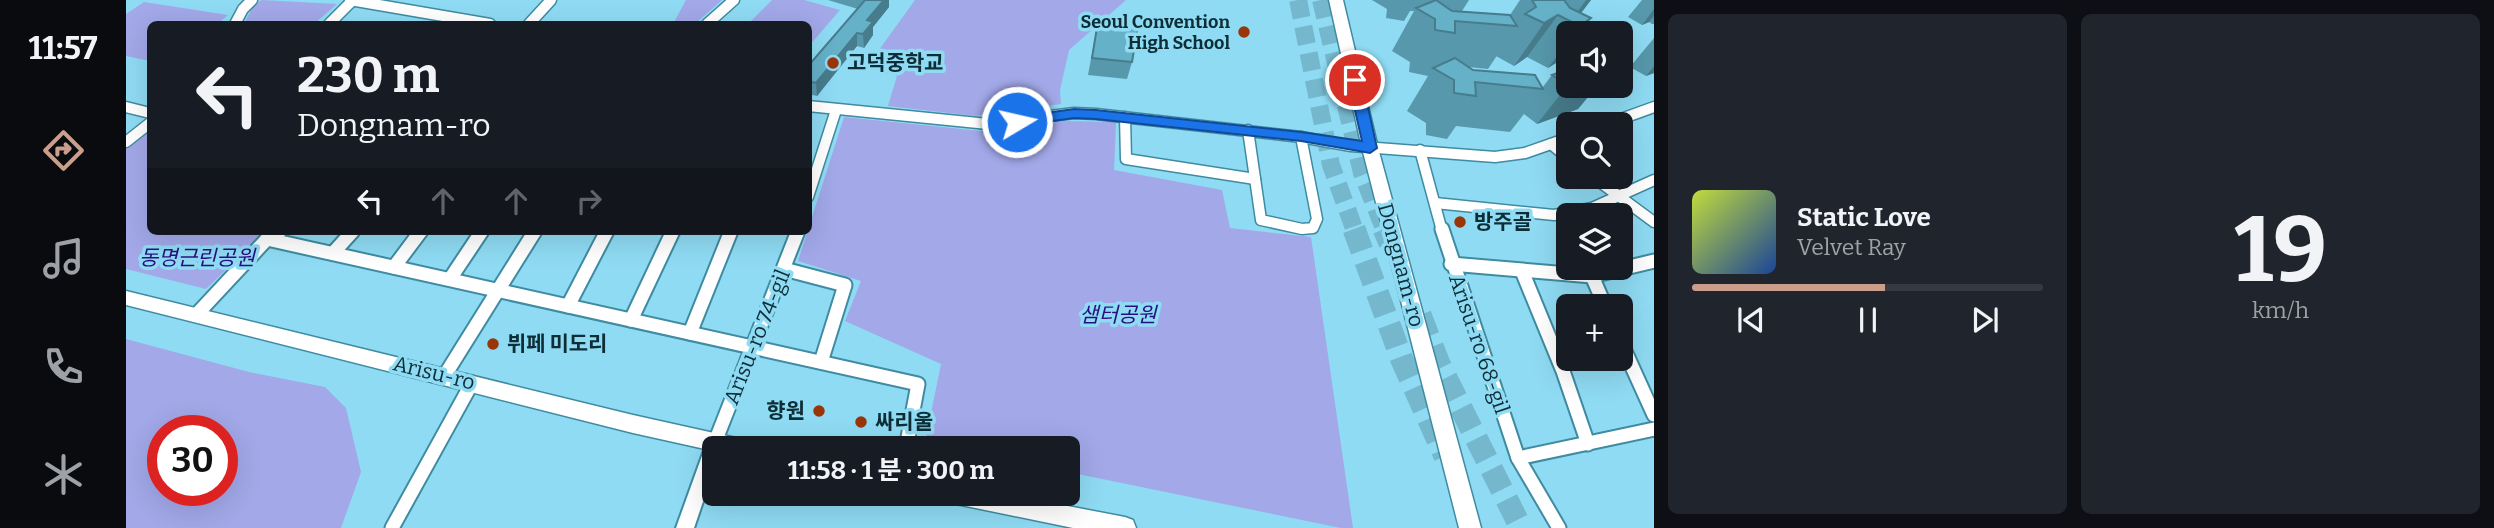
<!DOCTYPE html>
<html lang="ko">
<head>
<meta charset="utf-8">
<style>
	body { margin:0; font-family:Bitter,"Noto Sans KR",serif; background:#20242c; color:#f1f3f6; height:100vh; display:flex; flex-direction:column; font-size:26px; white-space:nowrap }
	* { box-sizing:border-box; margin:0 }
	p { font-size:23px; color:#9ea1a6 }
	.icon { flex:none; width:38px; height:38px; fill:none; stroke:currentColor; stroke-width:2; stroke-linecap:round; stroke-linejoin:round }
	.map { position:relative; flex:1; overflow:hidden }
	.side { display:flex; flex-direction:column; gap:14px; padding:14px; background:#0d0f14; width:840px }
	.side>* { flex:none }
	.guide { position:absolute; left:21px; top:21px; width:665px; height:214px; border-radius:10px; box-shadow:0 7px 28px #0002; background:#171b24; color:#f1f3f6; overflow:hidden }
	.fabs { position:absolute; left:1430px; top:21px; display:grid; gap:14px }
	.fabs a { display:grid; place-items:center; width:77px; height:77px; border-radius:10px; background:#171b24; box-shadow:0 7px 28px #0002; font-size:35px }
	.speed { position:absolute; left:21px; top:415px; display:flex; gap:14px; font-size:35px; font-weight:700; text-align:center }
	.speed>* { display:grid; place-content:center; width:91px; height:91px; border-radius:50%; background:#171b24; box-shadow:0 7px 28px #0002; line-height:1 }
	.speed .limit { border:10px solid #d22; background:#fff; color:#111 }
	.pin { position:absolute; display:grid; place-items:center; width:60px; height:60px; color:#fff; margin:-30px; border:4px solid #fff; border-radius:50%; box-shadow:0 2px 7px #0007 }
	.me { position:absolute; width:77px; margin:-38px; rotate:81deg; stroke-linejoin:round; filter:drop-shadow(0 0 5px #0008) }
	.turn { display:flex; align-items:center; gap:24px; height:147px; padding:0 35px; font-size:32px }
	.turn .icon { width:91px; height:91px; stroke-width:2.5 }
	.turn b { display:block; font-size:49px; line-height:60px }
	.lanes { display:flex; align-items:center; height:66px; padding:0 35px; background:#0003; justify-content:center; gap:35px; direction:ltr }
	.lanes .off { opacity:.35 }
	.side .tile { flex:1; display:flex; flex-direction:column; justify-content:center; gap:10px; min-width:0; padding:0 24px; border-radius:10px; background:#20242c }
	.side .dial { align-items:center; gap:0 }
	.dial b { font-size:91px; line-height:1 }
	.song { display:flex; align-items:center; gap:21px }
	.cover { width:84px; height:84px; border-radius:10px; background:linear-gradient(135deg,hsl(70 70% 55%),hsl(220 70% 35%)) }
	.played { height:7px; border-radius:4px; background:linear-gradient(90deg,#ca9e8b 55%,#363941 55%) }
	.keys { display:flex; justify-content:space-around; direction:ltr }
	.side .tiles { flex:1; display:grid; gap:14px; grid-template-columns:repeat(2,1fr) }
	.trip { position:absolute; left:576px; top:436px; width:378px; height:70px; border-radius:10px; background:#171b24; box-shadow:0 7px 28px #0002; font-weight:700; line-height:70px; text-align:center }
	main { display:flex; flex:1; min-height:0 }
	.dock { display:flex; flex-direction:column; width:126px; justify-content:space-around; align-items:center; background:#090b0e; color:#9ea1a6 }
	.dock .icon { width:49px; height:49px }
	.dock .current { color:#ca9e8b }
	.dock b { font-size:32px; color:#f1f3f6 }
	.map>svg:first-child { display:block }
</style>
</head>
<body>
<main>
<nav class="dock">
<b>11:57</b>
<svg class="icon current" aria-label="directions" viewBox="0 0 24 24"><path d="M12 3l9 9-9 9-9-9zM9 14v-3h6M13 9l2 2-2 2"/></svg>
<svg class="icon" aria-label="music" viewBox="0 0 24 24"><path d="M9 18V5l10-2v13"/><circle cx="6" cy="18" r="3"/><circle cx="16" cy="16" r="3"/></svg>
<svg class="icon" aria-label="phone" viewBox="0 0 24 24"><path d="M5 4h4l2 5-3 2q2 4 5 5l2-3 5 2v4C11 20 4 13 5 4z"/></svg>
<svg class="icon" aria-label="climate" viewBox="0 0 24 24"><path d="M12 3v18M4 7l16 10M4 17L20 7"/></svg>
</nav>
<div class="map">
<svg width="1528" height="528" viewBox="0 0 1528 528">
	<rect width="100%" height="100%" fill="#8fdbf3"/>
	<g fill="#a2a8e8" fill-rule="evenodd">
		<polygon points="136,0 211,4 188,24 118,24 128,4"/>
		<polygon points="560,0 596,0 569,24 547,24"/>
		<polygon points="646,0 678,0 714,10 683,46 682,24 622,24"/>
		<polygon points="789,0 1000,0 943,50 934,90 935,104 850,116 762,106 771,76 740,68"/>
		<polygon points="18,2 102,15 91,24 24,24 24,61 0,56 0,14"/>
		<polygon points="718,117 865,132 938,121 990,122 988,170 1096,190 1104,228 1185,237 1227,528 1215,528 942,472 942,448 822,448 799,443 815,364 719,321 735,281 672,261"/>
		<polygon points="24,128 24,231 140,231 80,289 0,269 0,148"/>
		<path d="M0 339 123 372 199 387 220 408 235 472 215 528H0ZM37 430H96V490H37Z"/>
	</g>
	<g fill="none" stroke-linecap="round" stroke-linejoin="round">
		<g stroke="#75b8cd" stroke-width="18" stroke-dasharray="18 9" stroke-linecap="butt">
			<polyline points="1172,0 1205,165 1229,231"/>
			<polyline points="1195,0 1236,173 1259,231"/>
		</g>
		<g stroke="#75b8cd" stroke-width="23" stroke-dasharray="23 11" stroke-linecap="butt">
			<polyline points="1228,229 1276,360 1319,456"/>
			<polyline points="1258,229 1264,243"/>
			<polyline points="1294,315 1313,364 1395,528"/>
		</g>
		<g stroke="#3f8ba1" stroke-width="13">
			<g id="minor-far1">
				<polyline points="224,0 364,24"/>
				<polyline points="109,24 117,9 126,0"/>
				<polyline points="203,24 227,0"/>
				<polyline points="403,24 425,0"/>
				<polyline points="581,24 608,0"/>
				<polyline points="682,106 862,124 948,113 970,114 1175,137 1225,146 1369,157 1399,153 1442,138"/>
				<polyline points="0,107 24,113"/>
				<polyline points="999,117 1000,159 1129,179"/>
				<polyline points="1481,124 1528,107"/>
				<polyline points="1122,130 1135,220 1176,229 1187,228 1191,219 1175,137"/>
				<polyline points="0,142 24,123"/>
				<polyline points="1425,144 1442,158"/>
				<polyline points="1294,150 1316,231"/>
				<polyline points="1467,177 1528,222"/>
				<polyline points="682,197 710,110"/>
				<polyline points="1309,203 1428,215 1466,208 1528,180"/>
			</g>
		</g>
		<g stroke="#3f8ba1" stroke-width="17">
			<g id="minor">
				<polyline points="1316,229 1392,458 1433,528"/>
				<polyline points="141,239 792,384 780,448"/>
				<polyline points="207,253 227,231"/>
				<polyline points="1325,264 1466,276 1528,261"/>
				<polyline points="268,267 295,231"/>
				<polyline points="658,269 719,285 695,362"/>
				<polyline points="1396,271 1437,371 1462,444"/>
				<polyline points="1466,276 1479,306"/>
				<polyline points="324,279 356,231"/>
				<polyline points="442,306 481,231"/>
				<polyline points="71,314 141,239 154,231"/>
				<polyline points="505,320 547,231"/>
				<polyline points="564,333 605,231"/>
				<polyline points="1494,340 1528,415"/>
				<polyline points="319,375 409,231"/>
				<polyline points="589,442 672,231"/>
				<polyline points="1392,458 1528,429"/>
				<polyline points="266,528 346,383"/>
			</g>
		</g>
		<g stroke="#3f8ba1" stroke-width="4">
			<polygon id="tertiary" points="589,435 595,437 597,442 595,448 588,448 588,469 568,528 550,528 581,442 583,437"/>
		</g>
		<g stroke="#3f8ba1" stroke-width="3">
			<g id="secondary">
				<polygon points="1203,0 1217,0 1252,148 1355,528 1333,528 1236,148"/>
				<polygon points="0,291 507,415 615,439 622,441 625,448 588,448 588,451 507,433 0,305"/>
				<polygon points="819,494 879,494 999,517 1007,520 1010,528 947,528 830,504 822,501"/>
			</g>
		</g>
		<use href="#minor-far1" stroke="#fff" stroke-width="10"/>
		<use href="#minor" stroke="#fff" stroke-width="13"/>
		<use href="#tertiary" fill="#fff" fill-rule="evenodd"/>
		<use href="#secondary" fill="#fff" fill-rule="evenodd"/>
	</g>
	<g fill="#5798ac">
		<polygon points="702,0 763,0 763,7 747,27 747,35 738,48 731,46 691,96 682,94 682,66 732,9"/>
		<polygon points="1246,0 1343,0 1336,11 1384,15 1394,0 1465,0 1454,13 1465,18 1454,33 1442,33 1442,49 1433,61 1422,68 1401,57 1388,66 1370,56 1378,45 1362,69 1342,67 1347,70 1416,88 1426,75 1442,86 1471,86 1452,109 1411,124 1398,114 1384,132 1330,126 1321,139 1300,135 1300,123 1281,111 1302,76 1283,72 1284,62 1266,51 1288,11 1284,11 1278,21 1260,18 1261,9"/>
		<polygon points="1516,0 1528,0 1528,24 1526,24 1523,22 1516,25 1502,17"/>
		<polygon points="972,21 1006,62 1001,79 962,75"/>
		<polygon points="1528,38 1528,73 1520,76 1504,67"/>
	</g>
	<g fill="#477c8c">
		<polygon points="758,0 763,0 763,7 747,27 747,35 738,48 737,34 741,20"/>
		<polygon points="1460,0 1465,0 1456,12 1447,18"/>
		<polygon points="1528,9 1528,16 1523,22 1516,25"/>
		<polygon points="1432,15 1401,57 1388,66 1418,23"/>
		<polygon points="1465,18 1454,33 1448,33 1454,26"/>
		<polygon points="731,33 731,46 691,96 690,83"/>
		<polygon points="1442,42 1442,49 1433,61 1422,68"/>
		<polygon points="1528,66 1528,73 1520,76"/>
		<polygon points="1442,85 1471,86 1452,109 1411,124"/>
	</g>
	<g fill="#65b1c8" stroke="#477c8c" stroke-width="2">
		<polygon points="739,0 758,0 741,20 747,22 737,34 731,33 690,83 682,81 682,66"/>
		<polygon points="1310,0 1326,11 1384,15 1391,26 1329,21 1329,33 1309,30 1309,19 1290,8"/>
		<polygon points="1406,0 1438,0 1444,8 1465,18 1454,26 1432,15 1418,23 1399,14 1410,7"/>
		<polygon points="972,21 1012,26 1006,62 966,58"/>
		<polygon points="1329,58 1347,70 1409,75 1417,89 1349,82 1350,96 1328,93 1328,80 1307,68"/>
		<polygon points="1442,69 1442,85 1426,75"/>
	</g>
	<polygon fill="#1a73e8" stroke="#114b97" stroke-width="2" points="1229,76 1236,80 1251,148 1244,153 1175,141 970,119 948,118 891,126 884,122 891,117 948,109 970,110 1175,132 1236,141 1222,80"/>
	<g fill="#9a3508" stroke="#8fdbf3" stroke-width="2.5">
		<circle cx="1118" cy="32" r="7"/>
		<circle cx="707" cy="63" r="7"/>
		<circle cx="1334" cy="222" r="7"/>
		<circle cx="367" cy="344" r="7"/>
		<circle cx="693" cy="411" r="7"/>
		<circle cx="735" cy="422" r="7"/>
	</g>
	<g text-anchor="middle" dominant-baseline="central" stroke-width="7" stroke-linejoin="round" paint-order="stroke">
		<g font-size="18" font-weight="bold" fill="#0d2d37" stroke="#8fdbf3" text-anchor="end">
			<text x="1104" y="22">Seoul Convention<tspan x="1104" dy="21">High School</tspan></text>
		</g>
		<g font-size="21" font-weight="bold" fill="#0d2d37" stroke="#8fdbf3" text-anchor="start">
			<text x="721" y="63">고덕중학교</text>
			<text x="1348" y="222">방주골</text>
			<text x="381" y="344">뷔페 미도리</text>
			<text x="679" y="411" text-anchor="end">향원</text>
			<text x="749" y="422">싸리울</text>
		</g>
		<g font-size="21" font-style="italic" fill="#280e81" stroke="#8fdbf3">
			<text x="71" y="258">동명근린공원</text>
			<text x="992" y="315">샘터공원</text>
		</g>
		<g font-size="21" fill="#0d2d37" stroke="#8fdbf3">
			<text transform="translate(1275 265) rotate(75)">Dongnam-ro</text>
			<text transform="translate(631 337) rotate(-68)">Arisu-ro 74-gil</text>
			<text transform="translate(1353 344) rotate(71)">Arisu-ro 68-gil</text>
			<text transform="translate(308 373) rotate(14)">Arisu-ro</text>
		</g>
	</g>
</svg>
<div class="fabs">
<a><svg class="icon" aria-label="sound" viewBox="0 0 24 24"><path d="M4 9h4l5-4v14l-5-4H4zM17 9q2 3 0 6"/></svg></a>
<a><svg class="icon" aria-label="search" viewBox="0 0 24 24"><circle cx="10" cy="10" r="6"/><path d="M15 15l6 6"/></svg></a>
<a><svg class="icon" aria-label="layers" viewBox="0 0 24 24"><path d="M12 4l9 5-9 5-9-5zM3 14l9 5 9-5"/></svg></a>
<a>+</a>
</div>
<div class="speed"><div class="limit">30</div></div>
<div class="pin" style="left:1229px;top:80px;background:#d93025"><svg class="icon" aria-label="arrive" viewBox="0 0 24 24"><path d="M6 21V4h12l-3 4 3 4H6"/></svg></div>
<svg class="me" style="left:891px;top:122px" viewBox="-20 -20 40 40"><circle r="17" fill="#1a73e8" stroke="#fff" stroke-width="3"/><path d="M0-11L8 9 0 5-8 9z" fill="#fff"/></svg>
<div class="trip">11:58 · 1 분 · 300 m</div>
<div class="guide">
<div class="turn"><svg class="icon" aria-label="left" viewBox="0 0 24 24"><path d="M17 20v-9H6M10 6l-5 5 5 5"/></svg><div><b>230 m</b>Dongnam-ro</div></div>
<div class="lanes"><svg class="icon" aria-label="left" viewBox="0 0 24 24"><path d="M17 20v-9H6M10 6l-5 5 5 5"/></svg><svg class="icon off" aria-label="ahead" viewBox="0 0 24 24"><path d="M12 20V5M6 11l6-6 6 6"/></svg><svg class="icon off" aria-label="ahead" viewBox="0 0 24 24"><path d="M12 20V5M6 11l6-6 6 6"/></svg><svg class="icon off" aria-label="right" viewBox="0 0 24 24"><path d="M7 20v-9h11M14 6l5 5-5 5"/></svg></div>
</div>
</div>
<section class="side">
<div class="tiles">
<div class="tile">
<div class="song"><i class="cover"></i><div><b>Static Love</b><p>Velvet Ray</p></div></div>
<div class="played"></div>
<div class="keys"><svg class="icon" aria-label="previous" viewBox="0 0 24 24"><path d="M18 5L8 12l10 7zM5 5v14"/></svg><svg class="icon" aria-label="pause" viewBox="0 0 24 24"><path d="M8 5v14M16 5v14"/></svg><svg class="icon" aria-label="next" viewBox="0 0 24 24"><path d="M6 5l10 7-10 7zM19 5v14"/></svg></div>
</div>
<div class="tile dial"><b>19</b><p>km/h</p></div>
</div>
</section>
</main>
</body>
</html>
